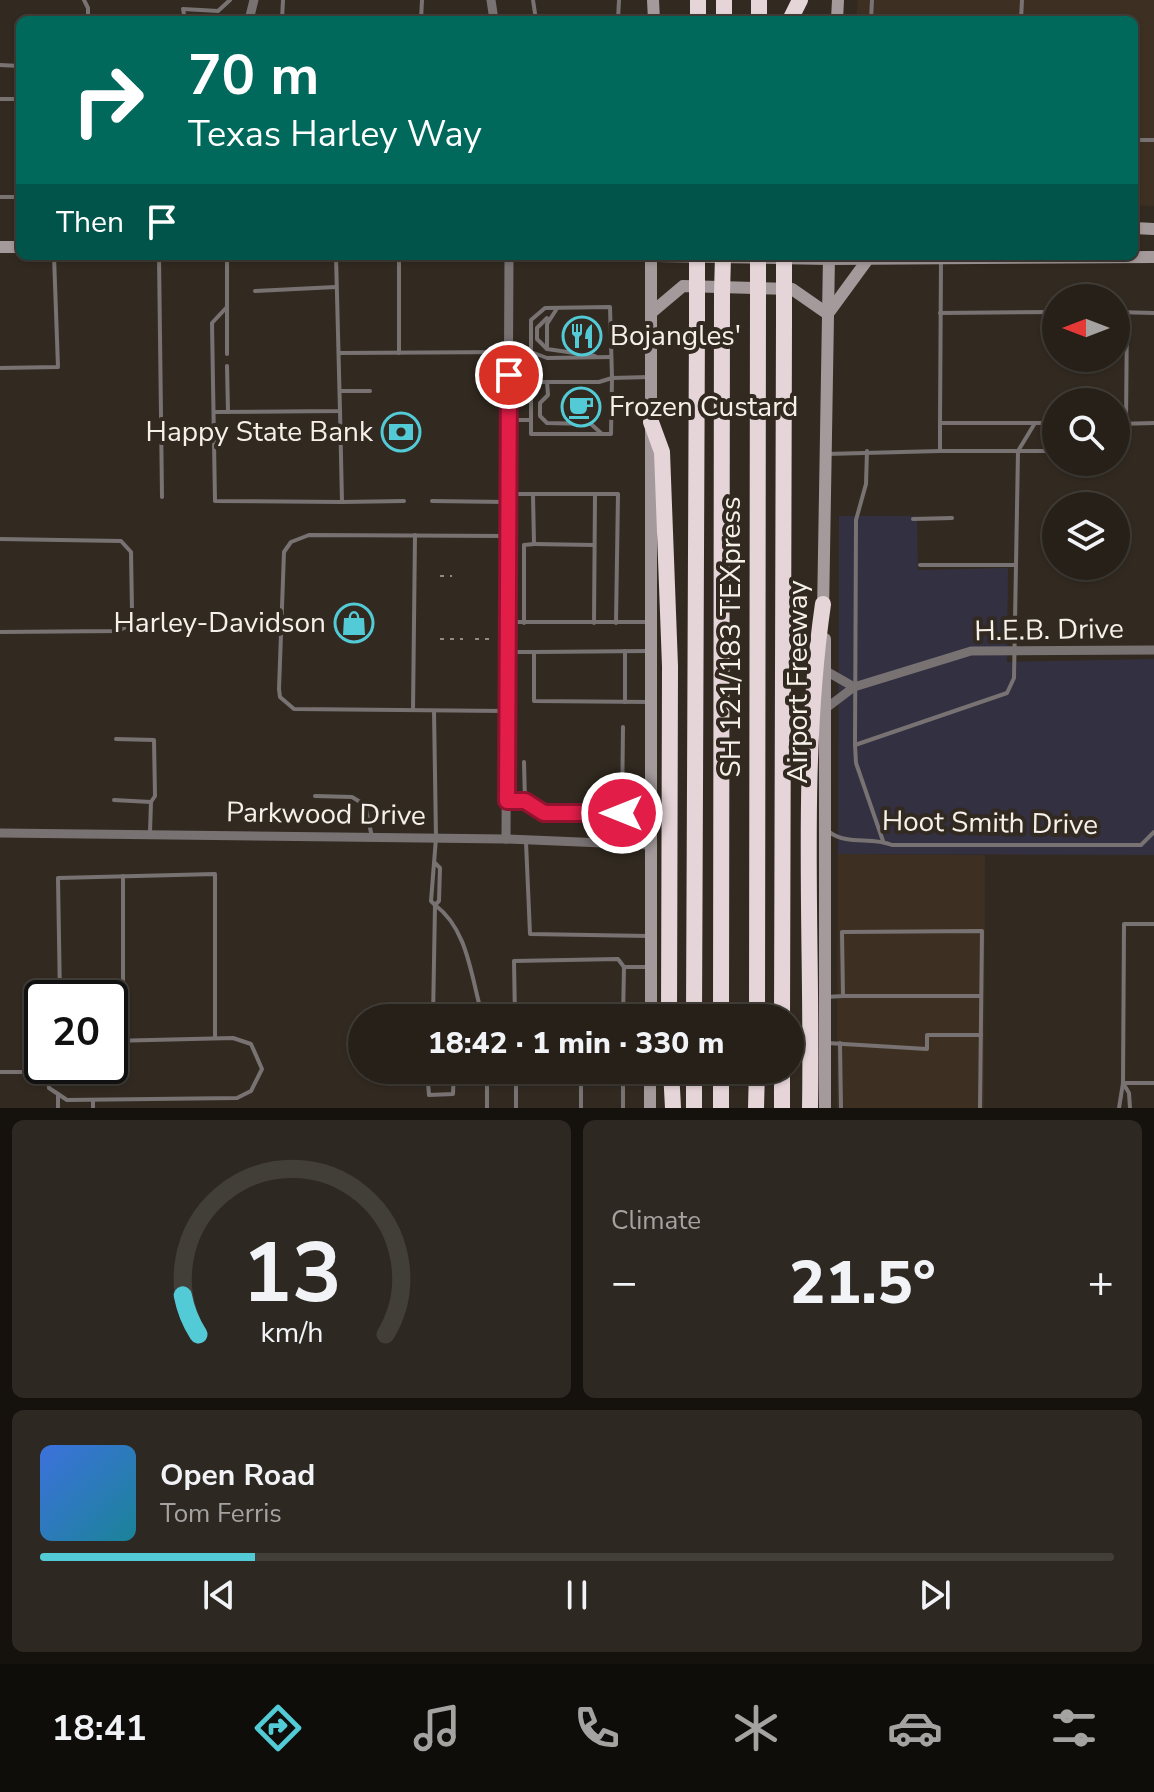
<!DOCTYPE html>
<html lang="en">
<head>
<meta charset="utf-8">
<style>
	body { margin:0; font-family:"Nunito Sans",sans-serif; background:#2e2822; color:#f1f3f6; height:100vh; display:flex; flex-direction:column; font-size:30px; white-space:nowrap }
	* { box-sizing:border-box; margin:0 }
	p { font-size:26px; color:#a4a3a2 }
	.icon { flex:none; width:44px; height:44px; fill:none; stroke:currentColor; stroke-width:2; stroke-linecap:round; stroke-linejoin:round }
	.map { position:relative; height:1108px; overflow:hidden }
	.sheet { display:flex; flex-direction:column; gap:12px; padding:12px; background:#15120e; flex:1 }
	.sheet>* { flex:none }
	.banner { position:absolute; left:16px; top:16px; width:1122px; height:244px; border-radius:12px; box-shadow:0 2px 6px #0004,0 0 0 2px #423e38; background:#00695c; color:#fff; overflow:hidden }
	.needle { width:52px; rotate:270deg }
	.controls { position:absolute; left:1042px; top:284px; display:grid; gap:16px }
	.controls a { display:grid; place-items:center; width:88px; height:88px; border-radius:50%; background:#262019; box-shadow:0 2px 6px #0004,0 0 0 2px #423e38; font-size:40px }
	.speed { position:absolute; left:24px; top:980px; display:flex; gap:16px; font-size:40px; font-weight:700; text-align:center }
	.speed>* { display:grid; place-content:center; width:104px; height:104px; border-radius:50%; background:#262019; box-shadow:0 2px 6px #0004,0 0 0 2px #423e38; line-height:1 }
	.speed .limit { border:4px solid #111; border-radius:12px; background:#fff; color:#111 }
	.pin { position:absolute; display:grid; place-items:center; width:68px; height:68px; color:#fff; margin:-34px; border:4px solid #fff; border-radius:50%; box-shadow:0 2px 8px #0007 }
	.me { position:absolute; width:88px; margin:-44px; rotate:270deg; stroke-linejoin:round; filter:drop-shadow(0 0 6px #0008) }
	.turn { display:flex; align-items:center; gap:28px; height:168px; padding:0 40px; font-size:36px }
	.turn .icon { width:104px; height:104px; stroke-width:2.5 }
	.turn b { display:block; font-size:56px; line-height:68px }
	.then { display:flex; align-items:center; height:76px; padding:0 40px; background:#0003; gap:16px; font-size:30px }
	.big { font-size:60px; font-weight:800; line-height:1.1 }
	.sheet .tile { flex:1; display:flex; flex-direction:column; justify-content:center; gap:12px; min-width:0; padding:0 28px; border-radius:12px; background:#2e2822 }
	.sheet .dial { align-items:center; gap:0 }
	.dial svg { height:208px; overflow:visible; fill:none; stroke:#423e38; stroke-width:7; stroke-linecap:round; text-anchor:middle }
	.dial text { fill:#f1f3f6; stroke:none }
	.song { display:flex; align-items:center; gap:24px }
	.cover { width:96px; height:96px; border-radius:12px; background:linear-gradient(135deg,hsl(220 70% 55%),hsl(190 70% 35%)) }
	.played { height:8px; border-radius:4px; background:linear-gradient(90deg,#52cbd7 20%,#423e38 20%) }
	.keys { display:flex; justify-content:space-around; direction:ltr }
	.heat { display:flex; justify-content:space-between; align-items:center; font-size:44px; direction:ltr }
	.sheet .tiles { flex:1; display:grid; gap:12px; grid-template-columns:1fr 1fr }
	.tile:last-child { grid-column:span 2 }
	.trip { position:absolute; left:348px; top:1004px; width:456px; height:80px; border-radius:40px; background:#262019; box-shadow:0 2px 6px #0004,0 0 0 2px #423e38; font-weight:800; line-height:80px; text-align:center }
	.tabs { display:flex; height:128px; justify-content:space-around; align-items:center; background:#0f0d0a; color:#a4a3a2 }
	.tabs .icon { width:56px; height:56px }
	.tabs .active { color:#52cbd7 }
	.tabs b { font-size:36px; color:#f1f3f6 }
	.map>svg:first-child { display:block }
</style>
</head>
<body>
<div class="map">
<svg width="1154" height="1108" viewBox="0 0 1154 1108">
	<rect width="100%" height="100%" fill="#322a21"/>
	<g fill="#3d3022">
		<polygon points="858,0 1154,0 1154,206 1134,205 1134,20 856,20"/>
		<polygon points="838,854 985,855 984,1108 837,1108"/>
	</g>
	<polygon fill="#333041" points="839,516 917,516 918,570 1008,568 1007,662 1154,659 1154,855 838,854"/>
	<g fill="none" stroke-linecap="round" stroke-linejoin="round">
		<g stroke="#928b84" stroke-width="2" stroke-dasharray="4 6" stroke-linecap="butt">
			<polyline points="440,576 452,576"/>
			<polyline points="440,639 463,639"/>
			<polyline points="475,639 492,639"/>
		</g>
		<g stroke="#787273" stroke-width="4">
			<polyline points="84,0 88,8 88,20"/>
			<polyline points="533,0 536,20"/>
			<polyline points="185,20 183,9 218,11 230,0"/>
			<polyline points="282,20 283,0"/>
			<polyline points="421,20 422,0"/>
			<polyline points="618,20 619,0"/>
			<polyline points="871,20 872,0"/>
			<polyline points="1021,20 1022,0"/>
			<polyline points="0,65 20,66"/>
			<polyline points="0,99 20,99"/>
			<polyline points="1134,140 1154,140"/>
			<polyline points="0,197 20,197"/>
			<polyline points="159,256 162,497"/>
			<polyline points="399,256 399,353"/>
			<polyline points="255,291 336,287"/>
			<polyline points="226,308 212,323 215,501 342,502 340,411"/>
			<polyline points="556,310 547,324 547,349 595,356"/>
			<polyline points="1116,312 1154,313"/>
			<polyline points="940,313 1056,312"/>
			<polyline points="547,318 537,328 537,339 547,349"/>
			<polyline points="339,353 531,352 547,358 611,357"/>
			<polyline points="227,354 227,256"/>
			<polyline points="227,366 228,412"/>
			<polyline points="0,368 58,367 54,256"/>
			<polyline points="531,382 531,320 545,308 610,307 612,378 649,377"/>
			<polyline points="547,382 548,395 540,403 540,416 547,423 591,424 602,434"/>
			<polyline points="340,391 370,391"/>
			<polyline points="214,412 340,411 336,256"/>
			<polyline points="509,420 531,420 531,434 611,434 612,378 599,382 531,382 531,420"/>
			<polyline points="940,423 941,261"/>
			<polyline points="1056,423 940,423 940,451 1056,451"/>
			<polyline points="1126,423 1127,313"/>
			<polyline points="1116,424 1154,423"/>
			<polyline points="867,451 866,484 856,520 855,745 856,763 883,841"/>
			<polyline points="826,454 940,451"/>
			<polyline points="510,494 618,494 616,623"/>
			<polyline points="432,501 506,502"/>
			<polyline points="342,502 404,501"/>
			<polyline points="913,519 952,518"/>
			<polyline points="0,539 121,541 131,552 132,611 126,627 118,631 0,632"/>
			<polyline points="534,544 594,545"/>
			<polyline points="920,565 1016,565"/>
			<polyline points="509,622 648,622"/>
			<polyline points="524,623 524,545 534,544 533,495"/>
			<polyline points="594,623 595,494"/>
			<polyline points="625,651 625,702"/>
			<polyline points="648,651 534,652 534,701 650,702"/>
			<polyline points="508,652 534,652"/>
			<polyline points="413,710 415,535"/>
			<polyline points="434,711 436,838 431,901 435,905 439,901 440,868 435,863"/>
			<polyline points="504,711 294,709 280,697 279,689 284,552 291,542 309,535 506,536"/>
			<polyline points="116,739 154,740 155,796 151,802"/>
			<polyline points="855,745 1007,693 1014,678 1018,451 1035,423"/>
			<polyline points="524,762 525,801"/>
			<polyline points="315,796 352,797 365,805 372,837"/>
			<polyline points="114,800 151,802 150,832"/>
			<polyline points="507,801 525,801 544,813 649,813"/>
			<polyline points="622,813 623,727"/>
			<path d="M829 832C849 846 870 836 892 845H1141L1154 832"/>
			<polyline points="526,842 530,934 648,936"/>
			<polyline points="123,876 123,1040"/>
			<path d="M435 905C469 930 471 979 483 1018"/>
			<polyline points="843,996 981,996"/>
			<polyline points="826,997 843,996 842,932 982,931 980,1108"/>
			<polyline points="60,998 58,878 215,874 215,1038"/>
			<polyline points="433,1018 435,905"/>
			<polyline points="515,1018 514,961 618,959 624,967 649,967"/>
			<polyline points="623,1018 624,967"/>
			<polyline points="827,1043 927,1049 927,1035 981,1035"/>
			<polyline points="840,1043 841,1108"/>
			<polyline points="47,1066 49,1088 67,1100 237,1098 251,1091 262,1069 251,1044 233,1038 110,1041"/>
			<polyline points="427,1070 429,1095 453,1094 454,1070"/>
			<polyline points="487,1070 487,1108"/>
			<polyline points="516,1070 516,1108"/>
			<polyline points="581,1070 581,1108"/>
			<polyline points="0,1072 48,1072"/>
			<polyline points="1123,1083 1154,1083"/>
			<polyline points="1123,1083 1129,1093 1130,1108"/>
			<polyline points="93,1100 93,1108"/>
			<polyline points="58,1108 58,1094"/>
			<polyline points="623,1108 623,1070"/>
			<polyline points="1119,1108 1123,1083 1124,924 1154,924"/>
		</g>
		<g stroke="#787273" stroke-width="9">
			<polyline points="491,0 494,20"/>
			<polyline points="249,20 254,0"/>
			<polyline points="826,671 854,687"/>
			<polyline points="825,709 854,687 971,651 1154,650"/>
			<polyline points="0,833 506,839 651,845"/>
			<polyline points="506,839 509,256"/>
		</g>
		<g stroke="#a49a9c" stroke-width="12">
			<polyline points="653,0 654,20"/>
			<polyline points="837,20 838,0"/>
			<polyline points="1134,228 1154,229"/>
			<polyline points="0,247 20,247"/>
			<polyline points="656,256 829,259 1154,257"/>
			<polyline points="830,311 868,259"/>
			<polyline points="651,313 683,286 792,289 828,314"/>
			<polyline points="823,613 829,256"/>
			<polyline points="825,639 825,1108"/>
			<polyline points="651,1018 651,256"/>
			<polyline points="650,1108 650,1070"/>
		</g>
		<g stroke="#e5d4d8" stroke-width="16">
			<polyline points="698,0 698,20"/>
			<polyline points="724,20 724,0"/>
			<polyline points="759,20 759,0"/>
			<polyline points="790,20 800,0"/>
			<polyline points="651,422 662,452 670,666 669,1018"/>
			<polyline points="694,1018 697,321"/>
			<polyline points="721,1018 722,294"/>
			<polyline points="757,1018 758,294"/>
			<polyline points="782,1018 784,323"/>
			<polyline points="671,1070 673,1108"/>
			<polyline points="694,1070 694,1108"/>
			<polyline points="721,1108 721,1070"/>
			<polyline points="756,1108 757,1070"/>
			<polyline points="782,1108 782,1070"/>
			<path d="M810 1108C813 941 799 770 823 604"/>
		</g>
		<g stroke="#e5d4d8" stroke-width="16">
			<polyline points="722,294 723,256"/>
			<polyline points="758,294 758,256"/>
			<polyline points="697,321 697,256"/>
			<polyline points="784,323 784,256"/>
		</g>
	</g>
	<g fill="none" stroke-linecap="round" stroke-linejoin="round">
		<g stroke="#92132f" stroke-width="20">
			<polyline id="route" points="509,375 507,801 525,801 544,813 622,813"/>
		</g>
		<use href="#route" stroke="#e11d48" stroke-width="14"/>
	</g>
	<defs>
		<g id="restaurant-ring" transform="scale(2)"><circle r="9.5" fill="#322a21" stroke="#52cbd7" stroke-width="1.5"/><path d="M-5-6h1v4h1v-4h1v4h1v-4h1v5L-1.5 .5V6h-2V.5L-5-1ZM5-6V6H3V1.5H1.5Q1.5-4 5-6Z" fill="#52cbd7"/></g>
		<g id="cafe-ring" transform="scale(2)"><circle r="9.5" fill="#322a21" stroke="#52cbd7" stroke-width="1.5"/><path d="M-5.5-4.5H6V0H3Q3 3.5 0 3.5H-2.5Q-5.5 3.5-5.5 0ZM3-3.2v2h1.7v-2ZM-6 4.5H4V6H-6Z" fill="#52cbd7"/></g>
		<g id="bank-ring" transform="scale(2)"><circle r="9.5" fill="#322a21" stroke="#52cbd7" stroke-width="1.5"/><path d="M-6-4H6V4H-6ZM0-2.3a2.3 2.3 0 1 0 0 4.6a2.3 2.3 0 1 0 0-4.6Z" fill="#52cbd7"/></g>
		<g id="shop-ring" transform="scale(2)"><circle r="9.5" fill="#322a21" stroke="#52cbd7" stroke-width="1.5"/><path d="M-5-2.5h2.3a2.7 3.5 0 0 1 5.4 0H5L5.5 6h-11ZM-1.5-2.5h3a1.5 2.3 0 0 0-3 0Z" fill="#52cbd7"/></g>
	</defs>
	<g fill-rule="evenodd">
		<use href="#restaurant-ring" x="582" y="336"/>
		<use href="#cafe-ring" x="581" y="407"/>
		<use href="#bank-ring" x="401" y="432"/>
		<use href="#shop-ring" x="354" y="623"/>
	</g>
	<g text-anchor="middle" dominant-baseline="central" stroke-width="8" stroke-linejoin="round" paint-order="stroke">
		<g font-size="28" fill="#f5f0ea" stroke="#322a21" text-anchor="start">
			<text x="610" y="336">Bojangles'</text>
			<text x="609" y="407">Frozen Custard</text>
			<text x="373" y="432" text-anchor="end">Happy State Bank</text>
			<text x="326" y="623" text-anchor="end">Harley-Davidson</text>
		</g>
		<g font-size="28" fill="#f5f0ea" stroke="#322a21">
			<text transform="translate(1049 630) rotate(-1)">H.E.B. Drive</text>
			<text transform="translate(731 637) rotate(-90)">SH 121/183 TEXpress</text>
			<text transform="translate(798 682) rotate(-90)">Airport Freeway</text>
			<text transform="translate(326 814) rotate(1)">Parkwood Drive</text>
			<text transform="translate(990 823) rotate(1)">Hoot Smith Drive</text>
		</g>
	</g>
</svg>
<div class="controls">
<a><svg class="needle" viewBox="-14 -14 28 28"><path d="M0-13l5 13h-10z" fill="#e53935"/><path d="M0 13l5-13h-10z" fill="#a4a3a2"/></svg></a>
<a><svg class="icon" aria-label="search" viewBox="0 0 24 24"><circle cx="10" cy="10" r="6"/><path d="M15 15l6 6"/></svg></a>
<a><svg class="icon" aria-label="layers" viewBox="0 0 24 24"><path d="M12 4l9 5-9 5-9-5zM3 14l9 5 9-5"/></svg></a>
</div>
<div class="speed"><div class="limit">20</div></div>
<div class="pin" style="left:509px;top:375px;background:#d93025"><svg class="icon" aria-label="arrive" viewBox="0 0 24 24"><path d="M6 21V4h12l-3 4 3 4H6"/></svg></div>
<svg class="me" style="left:622px;top:813px" viewBox="-20 -20 40 40"><circle r="17" fill="#e11d48" stroke="#fff" stroke-width="3"/><path d="M0-11L8 9 0 5-8 9z" fill="#fff"/></svg>
<div class="trip">18:42 · 1 min · 330 m</div>
<div class="banner">
<div class="turn"><svg class="icon" aria-label="right" viewBox="0 0 24 24"><path d="M7 20v-9h11M14 6l5 5-5 5"/></svg><div><b>70 m</b>Texas Harley Way</div></div>
<div class="then">Then<svg class="icon" aria-label="arrive" viewBox="0 0 24 24"><path d="M6 21V4h12l-3 4 3 4H6"/></svg></div>
</div>
</div>
<section class="sheet">
<div class="tiles">
<div class="tile dial"><svg viewBox="0 0 100 80">
<path d="M14 69A42 42 0 1 1 86 69"/>
<path d="M14 69A42 42 0 0 1 8 54" stroke="#52cbd7"/>
<text x="50" y="56" font-size="32" font-weight="700">13</text>
<text x="50" y="72" font-size="11">km/h</text>
</svg></div>
<div class="tile"><p>Climate</p>
<div class="heat"><a>−</a><b class="big">21.5°</b><a>+</a></div>
</div>
<div class="tile">
<div class="song"><i class="cover"></i><div><b>Open Road</b><p>Tom Ferris</p></div></div>
<div class="played"></div>
<div class="keys"><svg class="icon" aria-label="previous" viewBox="0 0 24 24"><path d="M18 5L8 12l10 7zM5 5v14"/></svg><svg class="icon" aria-label="pause" viewBox="0 0 24 24"><path d="M8 5v14M16 5v14"/></svg><svg class="icon" aria-label="next" viewBox="0 0 24 24"><path d="M6 5l10 7-10 7zM19 5v14"/></svg></div>
</div>
</div>
</section>
<nav class="tabs">
<b>18:41</b>
<svg class="icon active" aria-label="directions" viewBox="0 0 24 24"><path d="M12 3l9 9-9 9-9-9zM9 14v-3h6M13 9l2 2-2 2"/></svg>
<svg class="icon" aria-label="music" viewBox="0 0 24 24"><path d="M9 18V5l10-2v13"/><circle cx="6" cy="18" r="3"/><circle cx="16" cy="16" r="3"/></svg>
<svg class="icon" aria-label="phone" viewBox="0 0 24 24"><path d="M5 4h4l2 5-3 2q2 4 5 5l2-3 5 2v4C11 20 4 13 5 4z"/></svg>
<svg class="icon" aria-label="climate" viewBox="0 0 24 24"><path d="M12 3v18M4 7l16 10M4 17L20 7"/></svg>
<svg class="icon" aria-label="car" viewBox="0 0 24 24"><path d="M5 17H2v-5l4-1 3-4h7l3 4 3 1v5h-3M9 17h6M6 11h13"/><circle cx="7" cy="17" r="2"/><circle cx="17" cy="17" r="2"/></svg>
<svg class="icon" aria-label="filters" viewBox="0 0 24 24"><path d="M4 7h16M4 17h16"/><circle cx="9" cy="7" r="2"/><circle cx="15" cy="17" r="2"/></svg>
</nav>
</body>
</html>
